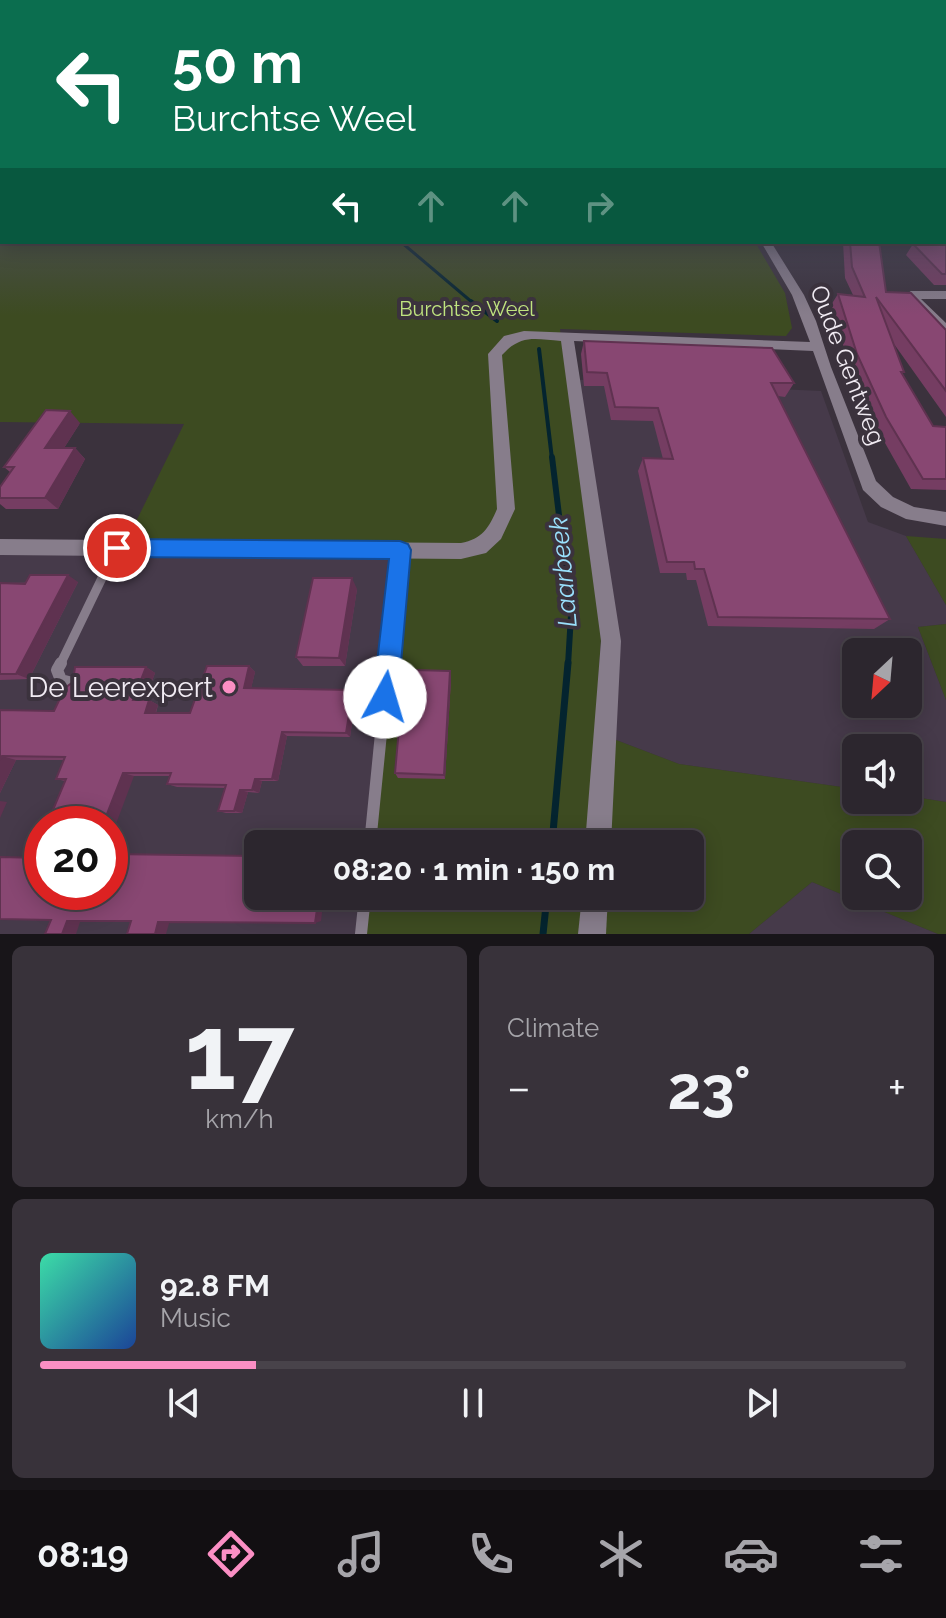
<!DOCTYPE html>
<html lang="en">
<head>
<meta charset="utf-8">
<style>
	body { margin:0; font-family:Raleway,sans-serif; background:#38323a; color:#f1f3f6; height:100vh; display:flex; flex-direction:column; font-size:30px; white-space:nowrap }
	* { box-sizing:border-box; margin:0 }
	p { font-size:26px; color:#a6a5aa }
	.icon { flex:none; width:44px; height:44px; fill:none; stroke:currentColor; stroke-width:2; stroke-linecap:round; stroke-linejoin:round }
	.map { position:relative; height:934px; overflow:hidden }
	.drawer { display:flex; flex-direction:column; gap:12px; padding:12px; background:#181519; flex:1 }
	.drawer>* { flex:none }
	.top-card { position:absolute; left:0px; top:0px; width:946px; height:244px; box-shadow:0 4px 20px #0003,0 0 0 2px #48434a; background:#0b6e4f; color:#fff; overflow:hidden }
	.needle { width:52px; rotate:206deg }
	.buttons { position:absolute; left:842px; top:638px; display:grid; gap:16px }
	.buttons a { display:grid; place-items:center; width:80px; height:80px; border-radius:12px; background:#2c262e; box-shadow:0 4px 20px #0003,0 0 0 2px #48434a; font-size:40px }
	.speed { position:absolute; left:24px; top:806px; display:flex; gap:16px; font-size:40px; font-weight:700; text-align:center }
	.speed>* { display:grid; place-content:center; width:104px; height:104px; border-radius:50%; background:#2c262e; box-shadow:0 4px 20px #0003,0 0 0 2px #48434a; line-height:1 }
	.speed .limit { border:12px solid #d22; background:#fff; color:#111 }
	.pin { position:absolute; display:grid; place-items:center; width:68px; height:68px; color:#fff; margin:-34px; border:4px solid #fff; border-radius:50%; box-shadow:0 2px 8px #0007 }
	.me { position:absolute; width:88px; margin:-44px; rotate:6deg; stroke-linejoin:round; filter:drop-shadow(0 0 6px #0008) }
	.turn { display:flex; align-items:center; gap:28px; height:168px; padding:0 40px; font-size:36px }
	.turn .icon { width:104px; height:104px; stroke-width:2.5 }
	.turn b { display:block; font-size:56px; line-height:68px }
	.lanes { display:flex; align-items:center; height:76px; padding:0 40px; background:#0003; justify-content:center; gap:40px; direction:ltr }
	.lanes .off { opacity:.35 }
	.big { font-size:60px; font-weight:700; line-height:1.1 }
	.drawer .widget { flex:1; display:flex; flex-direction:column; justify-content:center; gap:12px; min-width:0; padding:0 28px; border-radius:12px; background:#38323a }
	.drawer .dial { align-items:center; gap:0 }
	.dial b { font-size:104px; line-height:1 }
	.song { display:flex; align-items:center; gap:24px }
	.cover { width:96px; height:96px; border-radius:12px; background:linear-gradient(135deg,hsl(160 70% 55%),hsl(220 70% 35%)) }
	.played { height:8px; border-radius:4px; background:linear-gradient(90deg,#fb8fc4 25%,#48434a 25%) }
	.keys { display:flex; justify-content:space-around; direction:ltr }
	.heat { display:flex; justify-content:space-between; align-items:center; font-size:44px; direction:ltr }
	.drawer .tiles { flex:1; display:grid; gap:12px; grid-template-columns:1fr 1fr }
	.widget:last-child { grid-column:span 2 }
	.trip { position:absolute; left:244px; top:830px; width:460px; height:80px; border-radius:12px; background:#2c262e; box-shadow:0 4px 20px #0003,0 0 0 2px #48434a; font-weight:700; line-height:80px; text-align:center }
	.tabs { display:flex; height:128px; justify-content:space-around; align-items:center; background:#120f12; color:#a6a5aa }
	.tabs .icon { width:56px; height:56px }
	.tabs .current { color:#fb8fc4 }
	.tabs b { font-size:36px; color:#f1f3f6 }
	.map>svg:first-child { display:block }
</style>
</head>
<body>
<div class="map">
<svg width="946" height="934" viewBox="0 0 946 934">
	<rect width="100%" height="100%" fill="#3b323d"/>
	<g fill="#463a4a" fill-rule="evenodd">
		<path d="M564 379 821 391 868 522 906 536 946 605V624L918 627 946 700V802L908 796V748H856V789L679 764 595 732 601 638ZM856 652H908V704H856Z"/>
		<path d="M0 547 461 551 455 844H258V896H454L453 934H0ZM42 824H110V892H42Z"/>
		<polygon points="812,882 938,934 749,934"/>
	</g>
	<g fill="#3d4b21" fill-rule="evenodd">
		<path d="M0 184 2 242H755L785 293 792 328 786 336 560 329 601 638 595 732 679 764 856 789V800H908V796L946 802V934H938L812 882 749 934H361L365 896H690V844H370L400 550 123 548 184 424 0 422ZM856 844H908V896H856Z"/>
		<polygon points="906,536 946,539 946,605"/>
		<polygon points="946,624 946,700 918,627"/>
	</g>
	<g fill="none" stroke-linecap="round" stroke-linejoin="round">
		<polyline stroke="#04242f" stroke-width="3" points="401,242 473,303"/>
		<g stroke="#04242f" stroke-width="4">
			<polyline points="471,301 497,321"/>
			<polyline points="539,349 552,459"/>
		</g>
		<polyline stroke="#04242f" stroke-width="6" points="552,457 571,615 568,665"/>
		<g stroke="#04242f" stroke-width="7">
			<polyline points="552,844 568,663"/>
			<polyline points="543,934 547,896"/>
		</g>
		<g stroke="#877d8b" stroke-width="9">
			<polyline points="60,665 116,549"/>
			<polyline points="388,665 400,550"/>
		</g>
		<g stroke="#877d8b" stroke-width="12">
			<polyline points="61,663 57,670 61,680 76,684"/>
			<polyline points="370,844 388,663"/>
			<polyline points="361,934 365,896"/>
		</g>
		<g fill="#877d8b" fill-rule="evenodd">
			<path d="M761 242H771L804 295 816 321 831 367 876 481 893 497 914 507 946 512V526L906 519 881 507 863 490 813 351 574 341 621 641 611 844H585L601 641 561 341C535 339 521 334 502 355L515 509 501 539 486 553 461 559 0 555V539L461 543C482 539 489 528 497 509L488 354 504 336 524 331 810 342 792 295Z"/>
			<polygon points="946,291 946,299 921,299 946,323 946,334 942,333 905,295 911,291"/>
			<polygon points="582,896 608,896 606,934 578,934"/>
		</g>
	</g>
	<g fill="#753d62">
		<polygon points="944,184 946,184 946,285 934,285 906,255 913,244 918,244 920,242 944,242"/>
		<polygon points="843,242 879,242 886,292 946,330 946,417 894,344 904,372 902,374 933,426 946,427 946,490 911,489 876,427 849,365 831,305 838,294 853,295 845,278"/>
		<polygon points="584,341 794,383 785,397 778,396 890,619 874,629 708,626 696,580 687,580 686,573 660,573 638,471 643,458 663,459 653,421 611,420 604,386 584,386 581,354"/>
		<polygon points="80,423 64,448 75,448 85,459 58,509 6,509 0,504 0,487 10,472 4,467"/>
		<polygon points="78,582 29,679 0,680 0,583"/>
		<polygon points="357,589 345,666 303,666 296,657"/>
		<polygon points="249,666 255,672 251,688 356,695 350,737 287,736 278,781 262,781 259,793 248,792 242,813 226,813 218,811 225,788 177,787 167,784 170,776 134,776 65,781 56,779 64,760 16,760 0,793 0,710 54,711 146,667 155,673 145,700 149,700 158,705 156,713 190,713"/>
		<polygon points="450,671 451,680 445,779 398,778 395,773 411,695"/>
	</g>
	<g fill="#5f3250">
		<polygon points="70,411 80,423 57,459 45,448"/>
		<polygon points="75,448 85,459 58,509 45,498"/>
		<polygon points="68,575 78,582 29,679 16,674"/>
		<polygon points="352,578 357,589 345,666 339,658"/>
		<polygon points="249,666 255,672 250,693 244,688"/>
		<polygon points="146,667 155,673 143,705 133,700"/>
		<polygon points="450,671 451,680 445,779 444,775"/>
		<polygon points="353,690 356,695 350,737 346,733"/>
		<polygon points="149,700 158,705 154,717 145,713"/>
		<polygon points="282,732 287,736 278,781 272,779"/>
		<polygon points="2,756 16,760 0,793 0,760"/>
		<polygon points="123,773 134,776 110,840 110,824 103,824"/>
		<polygon points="255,779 262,781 259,793 252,790"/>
		<polygon points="240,790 248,792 242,813 234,811"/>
		<polygon points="0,801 7,802 0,818"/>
		<polygon points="319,896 324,896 321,921 315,923"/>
		<polygon points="81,919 76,934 62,934 67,921"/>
		<polygon points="170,920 166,934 155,934 158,922"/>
	</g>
	<g fill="#884772" stroke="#5f3250" stroke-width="2">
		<polygon points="944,197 946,197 946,231 944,229"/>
		<polygon points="944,238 946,238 946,274 942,274 913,244 930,245 928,242 944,242"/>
		<polygon points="850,242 879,242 886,292 911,293 946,330 946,391 876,297 904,372 901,372 933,426 946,427 946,479 923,479 886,417 857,354 838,294 865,297 852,267"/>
		<polygon points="584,341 772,348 794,383 771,383 890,619 718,617 704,569 695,569 694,562 667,562 643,458 673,459 658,408 615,407 607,373 587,372"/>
		<polygon points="46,410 70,411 45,448 75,448 45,498 0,498 0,487 14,467 4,467"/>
		<polygon points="30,575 68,575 16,674 0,674 0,583 25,584"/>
		<polygon points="313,578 352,578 339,658 296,657"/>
		<polygon points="207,666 249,666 244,688 353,690 346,733 282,732 272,779 255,779 252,790 240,790 234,811 218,811 226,785 167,784 171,773 123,773 103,824 47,824 66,779 56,779 65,757 2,756 0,760 0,710 54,711 65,688 73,682 75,667 146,667 133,700 149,700 145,713 190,713"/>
		<polygon points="414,670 450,671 444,775 395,773 402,695 411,695"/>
		<polygon points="110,854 258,856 258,896 319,896 315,923 158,922 155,934 127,934 131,921 67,921 62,934 45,934 51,920 0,919 0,857 42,858 42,892 110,892"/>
	</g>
	<linearGradient id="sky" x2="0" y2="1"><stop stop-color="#201c22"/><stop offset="0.58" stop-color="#4f4f62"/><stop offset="1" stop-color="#4f4f62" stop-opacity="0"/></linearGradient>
	<rect width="946" height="315" fill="url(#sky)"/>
	<polygon fill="#1a73e8" stroke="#114b97" stroke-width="2" points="117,539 400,541 408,544 411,550 398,697 394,706 385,709 377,706 373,697 389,559 117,557 110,554 107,548 110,542"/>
	<circle fill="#fb8fc4" stroke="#3b323d" stroke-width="3" cx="229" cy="687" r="8"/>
	<g text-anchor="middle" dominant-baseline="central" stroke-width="8" stroke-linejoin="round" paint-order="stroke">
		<g font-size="20" fill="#c0e47f" stroke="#3b323d">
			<text x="467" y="309">Burchtse Weel</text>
		</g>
		<g font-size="24" fill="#f1ebf3" stroke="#3b323d">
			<text transform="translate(848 365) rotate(69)">Oude Gentweg</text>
		</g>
		<g font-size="26" font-style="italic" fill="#9ae1fd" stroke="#3b323d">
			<text transform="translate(563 572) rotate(-95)">Laarbeek</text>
		</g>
		<g font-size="28" fill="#f1ebf3" stroke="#3b323d" text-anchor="end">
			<text x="213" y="687">De Leerexpert</text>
		</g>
	</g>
</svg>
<div class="buttons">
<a><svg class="needle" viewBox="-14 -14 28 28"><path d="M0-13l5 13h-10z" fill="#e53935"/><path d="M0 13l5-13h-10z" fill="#a6a5aa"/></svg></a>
<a><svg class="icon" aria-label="sound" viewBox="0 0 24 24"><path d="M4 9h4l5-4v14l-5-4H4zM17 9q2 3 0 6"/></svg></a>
<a><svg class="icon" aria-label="search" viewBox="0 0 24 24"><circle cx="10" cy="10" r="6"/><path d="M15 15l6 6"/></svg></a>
</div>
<div class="speed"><div class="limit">20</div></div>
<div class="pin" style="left:117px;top:548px;background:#d93025"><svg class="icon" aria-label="arrive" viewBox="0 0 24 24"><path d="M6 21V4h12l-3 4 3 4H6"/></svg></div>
<svg class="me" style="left:385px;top:697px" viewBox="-20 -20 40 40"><circle r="19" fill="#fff"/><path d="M0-13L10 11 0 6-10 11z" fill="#1a73e8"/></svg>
<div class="trip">08:20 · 1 min · 150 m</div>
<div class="top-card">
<div class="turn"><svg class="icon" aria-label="left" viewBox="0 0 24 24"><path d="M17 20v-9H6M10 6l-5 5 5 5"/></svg><div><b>50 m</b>Burchtse Weel</div></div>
<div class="lanes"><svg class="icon" aria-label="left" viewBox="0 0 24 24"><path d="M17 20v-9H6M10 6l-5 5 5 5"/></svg><svg class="icon off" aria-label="ahead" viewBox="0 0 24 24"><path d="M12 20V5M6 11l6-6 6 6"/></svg><svg class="icon off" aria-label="ahead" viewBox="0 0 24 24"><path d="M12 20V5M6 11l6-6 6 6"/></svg><svg class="icon off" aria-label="right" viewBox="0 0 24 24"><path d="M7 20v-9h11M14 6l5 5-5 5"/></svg></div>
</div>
</div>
<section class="drawer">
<div class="tiles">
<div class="widget dial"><b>17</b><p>km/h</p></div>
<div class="widget"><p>Climate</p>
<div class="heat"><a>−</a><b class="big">23°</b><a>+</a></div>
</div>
<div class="widget">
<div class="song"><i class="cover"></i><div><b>92.8 FM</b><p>Music</p></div></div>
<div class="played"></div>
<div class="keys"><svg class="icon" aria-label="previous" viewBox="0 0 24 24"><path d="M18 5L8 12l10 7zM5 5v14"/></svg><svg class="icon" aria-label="pause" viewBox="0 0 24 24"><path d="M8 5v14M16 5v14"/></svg><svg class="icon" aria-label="next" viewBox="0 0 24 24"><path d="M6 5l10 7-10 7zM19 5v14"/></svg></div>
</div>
</div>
</section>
<nav class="tabs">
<b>08:19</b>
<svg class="icon current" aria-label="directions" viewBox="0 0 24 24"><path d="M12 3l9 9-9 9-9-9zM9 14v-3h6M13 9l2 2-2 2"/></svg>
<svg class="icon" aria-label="music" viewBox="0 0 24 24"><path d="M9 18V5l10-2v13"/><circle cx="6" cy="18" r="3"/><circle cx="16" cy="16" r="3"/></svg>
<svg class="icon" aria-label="phone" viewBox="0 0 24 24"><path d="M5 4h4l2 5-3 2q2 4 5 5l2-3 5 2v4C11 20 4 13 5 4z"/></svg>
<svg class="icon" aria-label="climate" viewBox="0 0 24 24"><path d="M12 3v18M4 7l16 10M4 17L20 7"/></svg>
<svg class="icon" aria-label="car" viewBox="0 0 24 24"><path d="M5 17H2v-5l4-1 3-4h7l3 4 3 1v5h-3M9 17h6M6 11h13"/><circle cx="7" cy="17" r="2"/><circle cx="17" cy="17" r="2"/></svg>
<svg class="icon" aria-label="filters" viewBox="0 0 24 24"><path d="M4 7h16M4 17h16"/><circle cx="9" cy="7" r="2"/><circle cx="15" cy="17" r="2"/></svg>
</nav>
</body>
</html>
